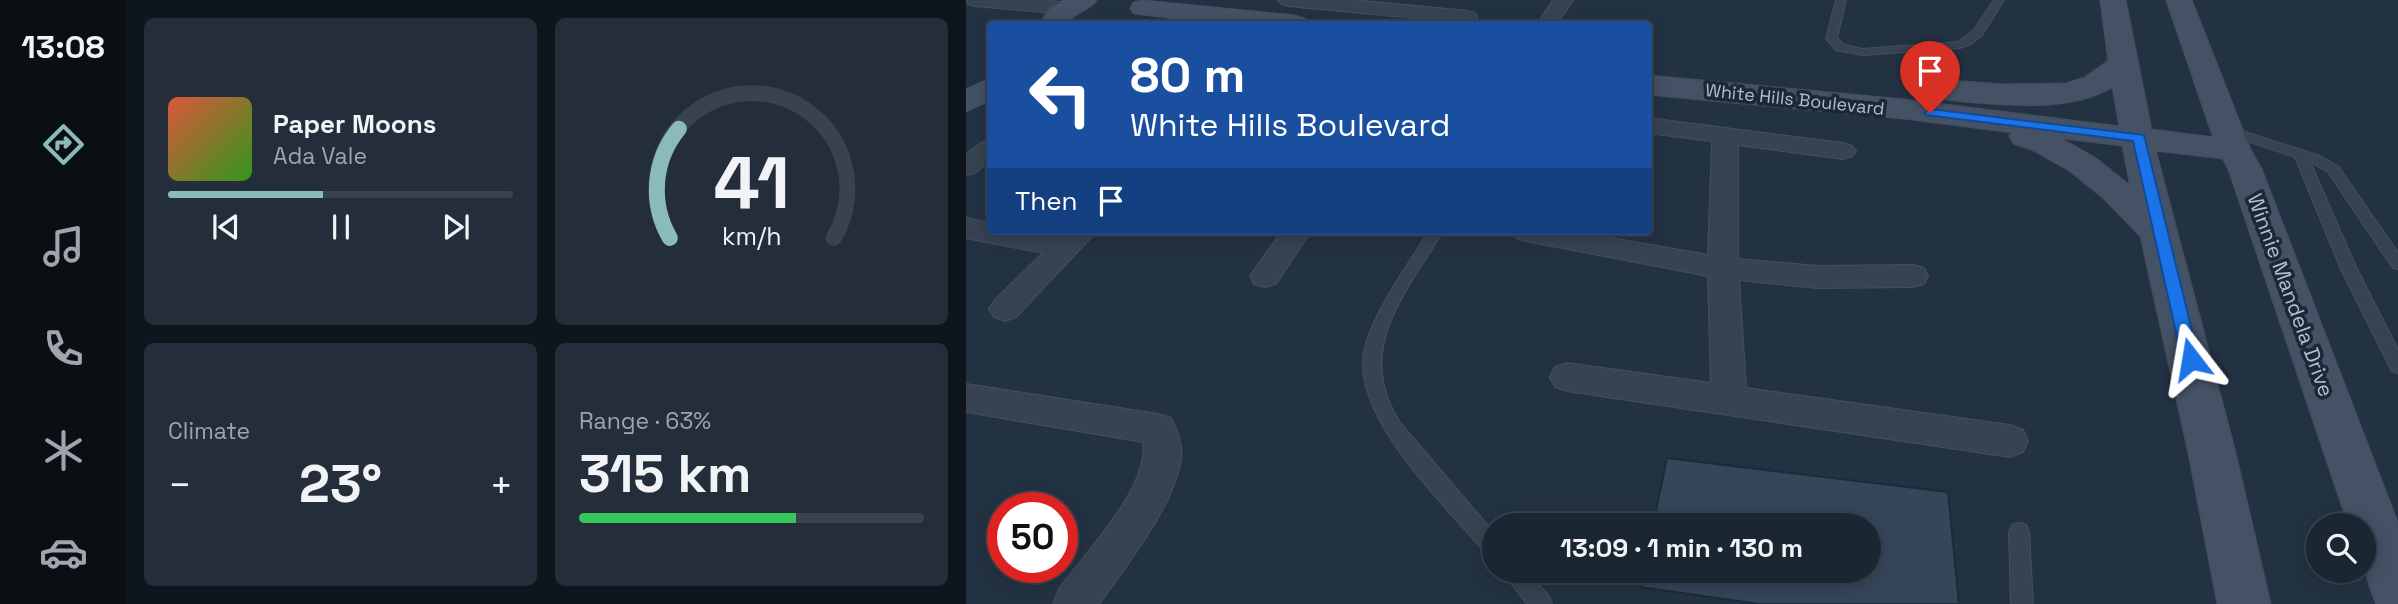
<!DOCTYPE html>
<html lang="en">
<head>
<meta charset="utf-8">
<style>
	body { margin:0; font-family:"Space Grotesk",sans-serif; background:#232e3a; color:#f1f3f6; height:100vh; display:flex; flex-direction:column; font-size:26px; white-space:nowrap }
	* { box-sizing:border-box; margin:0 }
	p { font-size:23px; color:#9fa5ac }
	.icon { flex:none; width:38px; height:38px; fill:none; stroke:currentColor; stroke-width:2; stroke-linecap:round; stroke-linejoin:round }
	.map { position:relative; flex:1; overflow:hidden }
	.drawer { display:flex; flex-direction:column; gap:18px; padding:18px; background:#0e151c; width:840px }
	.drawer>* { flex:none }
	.guide { position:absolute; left:21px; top:21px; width:665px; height:214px; border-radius:7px; box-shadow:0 4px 18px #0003,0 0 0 2px #38434d; background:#1a4fa0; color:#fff; overflow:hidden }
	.tools { position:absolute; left:1340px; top:513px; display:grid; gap:14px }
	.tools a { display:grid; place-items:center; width:70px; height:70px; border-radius:50%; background:#1a2632; box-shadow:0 4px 18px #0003,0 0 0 2px #38434d; font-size:35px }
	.speed { position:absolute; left:21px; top:492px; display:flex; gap:14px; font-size:35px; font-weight:700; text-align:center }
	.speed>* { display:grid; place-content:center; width:91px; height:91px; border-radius:50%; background:#1a2632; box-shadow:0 4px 18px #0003,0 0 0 2px #38434d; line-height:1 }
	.speed .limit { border:10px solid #d22; background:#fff; color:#111 }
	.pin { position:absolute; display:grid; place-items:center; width:60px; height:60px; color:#fff; margin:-72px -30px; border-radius:50% 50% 50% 0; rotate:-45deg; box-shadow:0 0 7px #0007 }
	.pin .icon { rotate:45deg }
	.me { position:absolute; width:77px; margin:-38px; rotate:346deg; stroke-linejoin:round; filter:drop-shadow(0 0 5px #0008) }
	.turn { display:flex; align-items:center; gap:24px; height:147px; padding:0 28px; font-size:32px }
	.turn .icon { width:91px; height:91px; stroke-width:2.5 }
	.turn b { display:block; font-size:49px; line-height:60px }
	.then { display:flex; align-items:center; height:66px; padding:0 28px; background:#0003; gap:14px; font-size:26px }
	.big { font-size:52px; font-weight:700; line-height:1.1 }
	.drawer .widget { flex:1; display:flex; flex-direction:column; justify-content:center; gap:10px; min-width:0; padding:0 24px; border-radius:10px; background:#232e3a }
	.drawer .dial { align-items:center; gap:0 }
	.dial svg { height:182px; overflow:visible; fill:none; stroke:#38434d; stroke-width:7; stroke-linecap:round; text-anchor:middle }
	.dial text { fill:#f1f3f6; stroke:none }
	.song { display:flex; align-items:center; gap:21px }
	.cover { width:84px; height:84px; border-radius:10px; background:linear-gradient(135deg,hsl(10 70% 55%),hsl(110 70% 35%)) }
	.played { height:7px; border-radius:4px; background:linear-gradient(90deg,#8bbbb9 45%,#38434d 45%) }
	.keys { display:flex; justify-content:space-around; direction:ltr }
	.heat { display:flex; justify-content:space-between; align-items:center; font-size:38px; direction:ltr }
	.charge { height:10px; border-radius:5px; background:linear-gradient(90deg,#34c759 63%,#38434d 0) }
	.drawer .tiles { flex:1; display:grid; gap:18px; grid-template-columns:repeat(2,1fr) }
	.trip { position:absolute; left:516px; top:513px; width:399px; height:70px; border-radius:35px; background:#1a2632; box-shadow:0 4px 18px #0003,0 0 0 2px #38434d; font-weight:700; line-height:70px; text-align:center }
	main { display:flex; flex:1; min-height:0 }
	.menu { display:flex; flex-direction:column; width:126px; justify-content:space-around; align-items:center; background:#0a0f14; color:#9fa5ac }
	.menu .icon { width:49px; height:49px }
	.menu .current { color:#8bbbb9 }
	.menu b { font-size:32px; color:#f1f3f6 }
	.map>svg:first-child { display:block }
</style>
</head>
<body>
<main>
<nav class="menu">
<b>13:08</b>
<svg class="icon current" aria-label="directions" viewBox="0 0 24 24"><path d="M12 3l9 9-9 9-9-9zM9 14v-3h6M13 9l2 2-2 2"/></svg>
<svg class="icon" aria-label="music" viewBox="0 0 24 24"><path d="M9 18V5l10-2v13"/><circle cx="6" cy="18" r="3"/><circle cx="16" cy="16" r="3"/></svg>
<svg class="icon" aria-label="phone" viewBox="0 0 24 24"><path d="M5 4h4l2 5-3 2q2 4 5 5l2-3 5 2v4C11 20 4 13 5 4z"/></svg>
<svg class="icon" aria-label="climate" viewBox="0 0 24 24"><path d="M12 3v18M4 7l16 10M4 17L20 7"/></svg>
<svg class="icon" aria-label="car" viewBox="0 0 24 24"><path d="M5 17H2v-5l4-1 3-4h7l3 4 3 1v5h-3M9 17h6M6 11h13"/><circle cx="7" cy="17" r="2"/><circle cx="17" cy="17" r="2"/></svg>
</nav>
<section class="drawer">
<div class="tiles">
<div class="widget">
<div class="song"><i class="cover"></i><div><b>Paper Moons</b><p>Ada Vale</p></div></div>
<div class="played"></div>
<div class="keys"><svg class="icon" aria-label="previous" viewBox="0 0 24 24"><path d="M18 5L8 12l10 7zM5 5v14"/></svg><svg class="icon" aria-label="pause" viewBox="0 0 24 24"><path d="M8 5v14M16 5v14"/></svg><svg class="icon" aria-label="next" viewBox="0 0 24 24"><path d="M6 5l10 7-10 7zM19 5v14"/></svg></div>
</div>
<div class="widget dial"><svg viewBox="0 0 100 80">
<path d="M14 69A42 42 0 1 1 86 69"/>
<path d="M14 69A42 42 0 0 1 18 21" stroke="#8bbbb9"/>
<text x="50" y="56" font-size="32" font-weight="700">41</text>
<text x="50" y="72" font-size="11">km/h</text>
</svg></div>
<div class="widget"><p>Climate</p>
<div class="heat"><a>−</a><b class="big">23°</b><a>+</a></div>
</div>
<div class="widget"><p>Range · 63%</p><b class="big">315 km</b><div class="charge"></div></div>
</div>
</section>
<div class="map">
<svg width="1432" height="604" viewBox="0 0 1432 604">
	<rect width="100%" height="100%" fill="#233243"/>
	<polygon fill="#354659" stroke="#1e2a39" stroke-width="2" points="701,458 982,492 993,604 793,604 674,587 677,570 903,570 903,525 687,525"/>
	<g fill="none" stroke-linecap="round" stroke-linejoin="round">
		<g stroke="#444f5e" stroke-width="2">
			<g id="lane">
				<polygon points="870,0 880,0 871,38 878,45 897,49 992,42 1008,30 1028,0 1038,0 1016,35 1005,44 994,48 897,55 870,50 860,39"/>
				<polygon points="1261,126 1354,156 1372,166 1432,253 1432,269 1427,268 1362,172 1344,162 1391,269 1432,350 1432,373 1426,371 1375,269 1329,157 1257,133 1257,127"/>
				<path d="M463 231H477C439 295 386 350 435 424L528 533V558L521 555C480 505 378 412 400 343 413 303 441 267 463 231Z"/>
				<polygon points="1053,523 1060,525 1063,532 1067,604 1045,604 1043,532 1046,525"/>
				<polygon points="535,570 559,570 583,596 586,604 561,604"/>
			</g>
		</g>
		<g stroke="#444f5e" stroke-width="2">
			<g id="street">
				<polygon points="0,0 78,0 107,4 110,8 107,12 100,14 9,6 2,4"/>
				<polygon points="312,0 387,0 502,11 509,13 512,17 509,21 502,23 322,6 315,4"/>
				<polygon points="587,0 607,0 591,24 571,24"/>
				<polygon points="682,118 877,143 886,146 890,151 886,156 877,159 772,145 772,259 851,266 947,265 958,268 962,276 958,284 947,287 851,288 773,280 780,388 1044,425 1057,430 1062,441 1057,452 1044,457 601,391 589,387 584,377 589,367 601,363 745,383 742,276 560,241 550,238 546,231 606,231 742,255 746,141 682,133"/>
				<polygon points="24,140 24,160 9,173 0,175 0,154 15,143"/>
				<polygon points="0,218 24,223 24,231 64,231 94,237 100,231 131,231 50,317 39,321 28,317 23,309 28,301 77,253 0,238"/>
				<polygon points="316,231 345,231 310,284 299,287 288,284 284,276"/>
				<path d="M0 384 192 414 205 418C211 431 217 445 215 459 208 506 160 566 133 604H87L93 589C119 553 184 487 177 442L0 412Z"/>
			</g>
		</g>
		<g stroke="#444f5e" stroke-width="3">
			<g id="secondary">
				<path d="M99 0H130C123 11 106 12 101 24H75L83 9Z"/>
				<path d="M1135 0H1159L1185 130 1248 138 1201 0H1225L1284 150 1295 169 1432 525V604H1411C1398 575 1398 556 1398 525H1383L1263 169 1257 158 1189 150 1269 453 1304 604H1252L1223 453 1175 236 1137 197 1105 171 1068 150 1048 143 1044 136 1047 132 938 118 682 94V76L938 100 1154 127 1147 86C1098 117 1011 101 956 97L946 94 942 88 946 82 956 79 1038 85 1100 84 1119 78 1143 61ZM1091 137 1157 145 1165 187 1127 157Z"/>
				<polygon points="177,1 329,16 338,19 342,24 261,24 168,13 165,8 168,3"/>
				<polygon points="24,79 24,100 0,111 0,90"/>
			</g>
		</g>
		<use href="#lane" fill="#374352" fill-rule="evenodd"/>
		<use href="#street" fill="#374352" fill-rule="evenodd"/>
		<use href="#secondary" fill="#455265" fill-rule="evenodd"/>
	</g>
	<polygon fill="#1a73e8" stroke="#114b97" stroke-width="2" points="964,109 1178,135 1233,359 1231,363 1219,363 1216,359 1167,141 960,115 958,113"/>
	<g text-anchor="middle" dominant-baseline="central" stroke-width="7" stroke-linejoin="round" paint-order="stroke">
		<g font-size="18" fill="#b4becc" stroke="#1c2837">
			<text transform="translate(829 99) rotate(6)">White Hills Boulevard</text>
		</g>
		<g font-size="21" fill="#b4becc" stroke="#1c2837">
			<text transform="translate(1325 295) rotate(70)">Winnie Mandela Drive</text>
		</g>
	</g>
</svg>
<div class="tools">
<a><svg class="icon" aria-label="search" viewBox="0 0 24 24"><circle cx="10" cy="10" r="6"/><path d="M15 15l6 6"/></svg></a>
</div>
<div class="speed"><div class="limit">50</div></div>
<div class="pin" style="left:964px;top:113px;background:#d93025"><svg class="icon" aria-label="arrive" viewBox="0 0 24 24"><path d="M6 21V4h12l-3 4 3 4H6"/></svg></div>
<svg class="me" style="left:1225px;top:359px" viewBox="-20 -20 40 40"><path d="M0-17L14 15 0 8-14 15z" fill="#1a73e8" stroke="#fff" stroke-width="4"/></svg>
<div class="trip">13:09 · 1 min · 130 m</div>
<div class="guide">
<div class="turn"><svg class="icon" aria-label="left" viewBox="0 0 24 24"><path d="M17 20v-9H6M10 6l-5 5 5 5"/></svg><div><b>80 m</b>White Hills Boulevard</div></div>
<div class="then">Then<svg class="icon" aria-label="arrive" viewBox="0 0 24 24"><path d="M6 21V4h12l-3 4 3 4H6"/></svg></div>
</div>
</div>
</main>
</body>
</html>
